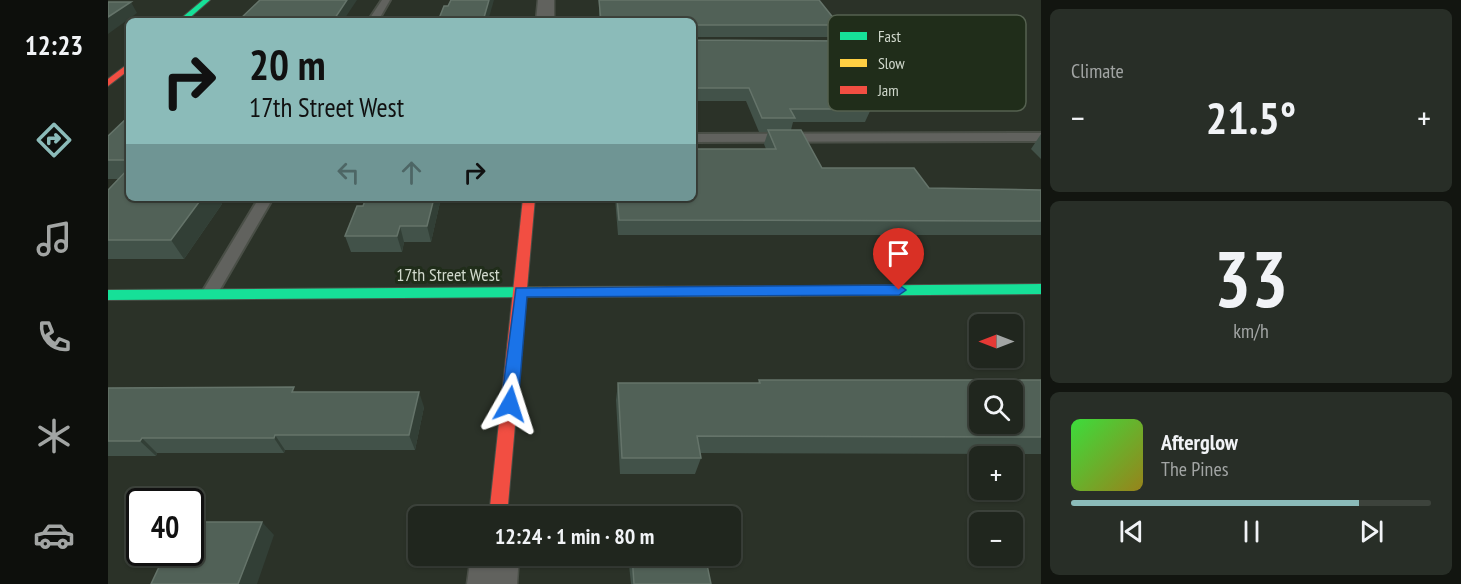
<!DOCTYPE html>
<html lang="en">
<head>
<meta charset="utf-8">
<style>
	body { margin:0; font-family:"PT Sans Narrow",sans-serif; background:#282e27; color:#f1f3f6; height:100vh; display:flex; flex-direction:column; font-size:22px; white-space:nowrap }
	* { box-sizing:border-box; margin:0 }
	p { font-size:20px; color:#a2a5a4 }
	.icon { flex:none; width:33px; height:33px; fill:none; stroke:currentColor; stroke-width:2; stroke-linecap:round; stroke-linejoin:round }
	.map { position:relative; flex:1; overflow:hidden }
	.sheet { display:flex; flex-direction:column; gap:9px; padding:9px; background:#121510; width:420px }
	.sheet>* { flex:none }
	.top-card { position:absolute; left:18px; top:18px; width:570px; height:183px; border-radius:9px; box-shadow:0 2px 4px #0004,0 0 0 2px #3d433c; background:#8bbbb9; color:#111; overflow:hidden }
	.needle { width:39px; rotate:270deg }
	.fabs { position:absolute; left:861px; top:314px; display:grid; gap:12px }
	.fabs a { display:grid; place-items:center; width:54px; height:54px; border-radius:9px; background:#20261e; box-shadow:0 2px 4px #0004,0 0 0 2px #3d433c; font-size:30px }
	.speed { position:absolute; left:18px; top:488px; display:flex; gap:12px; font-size:30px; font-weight:700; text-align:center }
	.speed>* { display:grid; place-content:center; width:78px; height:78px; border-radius:50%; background:#20261e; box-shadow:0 2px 4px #0004,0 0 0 2px #3d433c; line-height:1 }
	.speed .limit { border:3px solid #111; border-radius:9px; background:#fff; color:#111 }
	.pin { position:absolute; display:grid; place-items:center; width:51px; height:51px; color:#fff; margin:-62px -26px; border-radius:50% 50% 50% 0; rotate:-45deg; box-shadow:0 0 6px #0007 }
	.pin .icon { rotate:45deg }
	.me { position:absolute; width:66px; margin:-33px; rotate:6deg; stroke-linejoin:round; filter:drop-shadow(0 0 4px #0008) }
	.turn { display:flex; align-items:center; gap:21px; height:126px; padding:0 24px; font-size:27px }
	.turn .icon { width:78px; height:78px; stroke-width:2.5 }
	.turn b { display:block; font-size:42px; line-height:51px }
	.lanes { display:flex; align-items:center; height:57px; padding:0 24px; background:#0003; justify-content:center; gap:30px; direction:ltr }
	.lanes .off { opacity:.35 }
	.big { font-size:45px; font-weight:700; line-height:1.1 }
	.sheet .tile { flex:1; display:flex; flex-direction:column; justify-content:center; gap:9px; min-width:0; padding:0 21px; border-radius:9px; background:#282e27 }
	.sheet .dial { align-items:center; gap:0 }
	.dial b { font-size:78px; line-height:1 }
	.song { display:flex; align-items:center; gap:18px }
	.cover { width:72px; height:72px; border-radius:9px; background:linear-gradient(135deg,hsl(120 70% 55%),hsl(50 70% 35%)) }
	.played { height:6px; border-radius:3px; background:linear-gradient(90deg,#8bbbb9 80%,#3d433c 80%) }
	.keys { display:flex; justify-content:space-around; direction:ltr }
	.heat { display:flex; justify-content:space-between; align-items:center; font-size:33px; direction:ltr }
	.trip { position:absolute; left:300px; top:506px; width:333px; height:60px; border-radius:9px; background:#20261e; box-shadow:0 2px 4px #0004,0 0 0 2px #3d433c; font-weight:700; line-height:60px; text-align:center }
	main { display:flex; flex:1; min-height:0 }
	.menu { display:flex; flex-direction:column; width:108px; justify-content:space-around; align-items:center; background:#0d0f0c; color:#a2a5a4 }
	.menu .icon { width:42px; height:42px }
	.menu .selected { color:#8bbbb9 }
	.menu b { font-size:27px; color:#f1f3f6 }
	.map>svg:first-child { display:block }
</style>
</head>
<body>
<main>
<nav class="menu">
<b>12:23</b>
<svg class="icon selected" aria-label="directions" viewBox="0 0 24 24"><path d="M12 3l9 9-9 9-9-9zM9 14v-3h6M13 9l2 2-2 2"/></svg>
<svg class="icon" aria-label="music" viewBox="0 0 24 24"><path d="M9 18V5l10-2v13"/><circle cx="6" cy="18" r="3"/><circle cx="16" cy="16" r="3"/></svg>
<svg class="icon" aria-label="phone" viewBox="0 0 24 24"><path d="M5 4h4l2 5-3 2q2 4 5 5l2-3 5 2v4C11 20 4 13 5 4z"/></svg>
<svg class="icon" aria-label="climate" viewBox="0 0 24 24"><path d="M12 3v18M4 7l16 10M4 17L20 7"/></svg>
<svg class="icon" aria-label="car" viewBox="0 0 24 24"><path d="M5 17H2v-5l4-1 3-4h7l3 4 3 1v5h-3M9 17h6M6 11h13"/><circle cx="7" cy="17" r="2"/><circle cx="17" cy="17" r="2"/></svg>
</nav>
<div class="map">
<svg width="933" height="584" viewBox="0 0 933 584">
	<rect width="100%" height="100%" fill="#2b3228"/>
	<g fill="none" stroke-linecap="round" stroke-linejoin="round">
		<g stroke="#4a4f47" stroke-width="4">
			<g id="lane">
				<polygon points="274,0 282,0 270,21 260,21"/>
				<polygon points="933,133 933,141 585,142 585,134"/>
				<polygon points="151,198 165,198 107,298 95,298 93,294"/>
			</g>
		</g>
		<g stroke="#4a4f47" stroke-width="3">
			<g id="street">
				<polygon points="430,0 446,0 446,21 428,21"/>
				<polygon points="363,555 411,555 409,584 359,584"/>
			</g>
		</g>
		<g stroke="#4a4f47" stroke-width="2">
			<g id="fast">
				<polygon points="95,0 102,0 78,21 70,21"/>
				<polygon points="933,284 933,294 698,296 691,291 698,286"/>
				<polygon points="431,287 438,292 431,297 0,300 0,290"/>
			</g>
		</g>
		<g stroke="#4a4f47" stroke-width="2">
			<polygon id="slow" points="698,286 705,291 698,296 431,297 424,292 431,287"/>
		</g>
		<g stroke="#4a4f47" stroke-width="2">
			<g id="jam">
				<polygon points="21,63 21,70 0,86 0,79"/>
				<polygon points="415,198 427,198 399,516 381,516"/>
			</g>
		</g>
		<use href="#lane" fill="#61625e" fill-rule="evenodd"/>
		<use href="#street" fill="#61625e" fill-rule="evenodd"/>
		<use href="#fast" fill="#16e098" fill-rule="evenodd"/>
		<use href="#slow" fill="#ffcf43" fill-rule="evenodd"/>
		<use href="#jam" fill="#f24e42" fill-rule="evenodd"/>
	</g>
	<g fill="#425249">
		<polygon points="491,0 731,25 727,37 585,37 585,40 775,79 770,92 751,92 763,109 757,122 685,122 683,130 714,168 821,188 933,190 933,235 510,235 507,198 585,198 658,149 656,144 660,132 651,132 638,101 585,101 585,21 491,21"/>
		<polygon points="21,117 21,198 111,198 114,204 76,259 0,259 0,190 10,179 0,179 0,136"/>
		<polygon points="933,134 933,159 923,149"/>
		<polygon points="333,198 323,242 296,242 294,252 243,252 237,236 255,206"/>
		<polygon points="651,380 933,380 933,454 592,453 593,458 587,474 512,474 508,400 510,383 650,383"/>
		<polygon points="0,388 190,392 316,407 307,450 177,450 176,453 49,453 48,456 0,456"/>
		<polygon points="520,555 597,555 603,584 523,584"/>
	</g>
	<g fill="#323f36">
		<polygon points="239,0 249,0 235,21 225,21"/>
		<polygon points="381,0 386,0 380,21 375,21"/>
		<polygon points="23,2 29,13 0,34 0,17"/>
		<polygon points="94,198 111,198 114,204 76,259 63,240"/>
		<polygon points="326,198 333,198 323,242 319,226"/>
		<polygon points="292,226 296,242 294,252 289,236"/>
		<polygon points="311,392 316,407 307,450 301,435"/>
		<polygon points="167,435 177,450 176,453 166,438"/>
		<polygon points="34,438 49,453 48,456 32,441"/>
		<polygon points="154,522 166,535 149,584 130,584"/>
	</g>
	<g fill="#516157" stroke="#65746a" stroke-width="1.5" fill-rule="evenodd">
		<polygon points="152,0 239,0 225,21 130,21"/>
		<polygon points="343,0 381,0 375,21 330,21 336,6 340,6"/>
		<polygon points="491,0 711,0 731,25 587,25 585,26 585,21 493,21"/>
		<polygon points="0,2 23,2 0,17"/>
		<polygon points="585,36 585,40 744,41 775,79 742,79 763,109 682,109 687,118 654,118 641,88 585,88"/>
		<polygon points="20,117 21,160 0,160 0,136"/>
		<polygon points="660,130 693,130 714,168 806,168 821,188 933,190 933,221 511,220 509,198 585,198 585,149 668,149"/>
		<polygon points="21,168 21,198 94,198 63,240 0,240 0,190"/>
		<polygon points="258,198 326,198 319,226 292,226 289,236 237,236 249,206 255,206"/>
		<path d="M651 380H933V437L589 436 593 458H514L510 383H652ZM872 390H904V423H872Z"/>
		<polygon points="186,387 184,392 311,392 301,435 167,435 166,438 34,438 32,441 0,441 0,388"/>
		<polygon points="82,522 154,522 130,584 43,584 58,552 82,552"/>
		<polygon points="524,555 597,555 603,584 526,584"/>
	</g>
	<polygon fill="#1a73e8" stroke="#114b97" stroke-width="1.5" points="791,285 798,290 791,295 419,297 410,404 407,409 402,411 396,409 393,404 408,288"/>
	<g text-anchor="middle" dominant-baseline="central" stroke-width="6" stroke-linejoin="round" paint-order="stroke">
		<g font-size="18" fill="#d1d9cd" stroke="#202d1a">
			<text x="340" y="274">17th Street West</text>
		</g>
	</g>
	<rect x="720" y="15" width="198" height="96" rx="9" fill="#202d1a" stroke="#556150" stroke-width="1.5"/>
	<rect x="732" y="32" width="27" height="8" fill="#16e098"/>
	<rect x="732" y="59" width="27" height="8" fill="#ffcf43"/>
	<rect x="732" y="86" width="27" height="8" fill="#f24e42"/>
	<g font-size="16" fill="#d1d9cd">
		<text x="770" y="42">Fast</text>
		<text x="770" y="69">Slow</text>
		<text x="770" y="96">Jam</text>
	</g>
</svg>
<div class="fabs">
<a><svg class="needle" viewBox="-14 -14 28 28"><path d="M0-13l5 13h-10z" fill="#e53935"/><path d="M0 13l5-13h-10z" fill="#a2a5a4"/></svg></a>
<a><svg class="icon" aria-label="search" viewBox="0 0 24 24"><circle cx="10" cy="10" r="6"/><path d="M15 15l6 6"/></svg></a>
<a>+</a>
<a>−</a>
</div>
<div class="speed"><div class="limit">40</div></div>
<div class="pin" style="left:791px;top:290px;background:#d93025"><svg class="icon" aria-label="arrive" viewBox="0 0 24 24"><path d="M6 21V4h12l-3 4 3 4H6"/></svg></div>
<svg class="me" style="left:402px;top:404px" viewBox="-20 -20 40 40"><path d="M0-17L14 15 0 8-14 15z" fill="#1a73e8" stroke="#fff" stroke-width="4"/></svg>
<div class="trip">12:24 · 1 min · 80 m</div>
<div class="top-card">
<div class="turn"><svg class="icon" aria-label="right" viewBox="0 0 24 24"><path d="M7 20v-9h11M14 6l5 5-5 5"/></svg><div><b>20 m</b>17th Street West</div></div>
<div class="lanes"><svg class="icon off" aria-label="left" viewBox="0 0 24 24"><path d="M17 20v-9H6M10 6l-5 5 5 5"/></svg><svg class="icon off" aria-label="ahead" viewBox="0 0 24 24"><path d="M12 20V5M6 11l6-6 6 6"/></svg><svg class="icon" aria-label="right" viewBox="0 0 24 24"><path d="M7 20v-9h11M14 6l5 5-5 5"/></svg></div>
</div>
</div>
<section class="sheet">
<div class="tile"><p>Climate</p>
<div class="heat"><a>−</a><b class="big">21.5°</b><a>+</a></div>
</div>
<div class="tile dial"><b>33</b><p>km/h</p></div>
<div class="tile">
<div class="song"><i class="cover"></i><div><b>Afterglow</b><p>The Pines</p></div></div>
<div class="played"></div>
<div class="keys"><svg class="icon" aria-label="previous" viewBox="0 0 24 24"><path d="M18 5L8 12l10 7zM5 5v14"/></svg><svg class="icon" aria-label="pause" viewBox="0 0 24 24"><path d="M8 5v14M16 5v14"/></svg><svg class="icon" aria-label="next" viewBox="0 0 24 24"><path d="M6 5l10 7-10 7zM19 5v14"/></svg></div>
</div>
</section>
</main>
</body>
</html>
